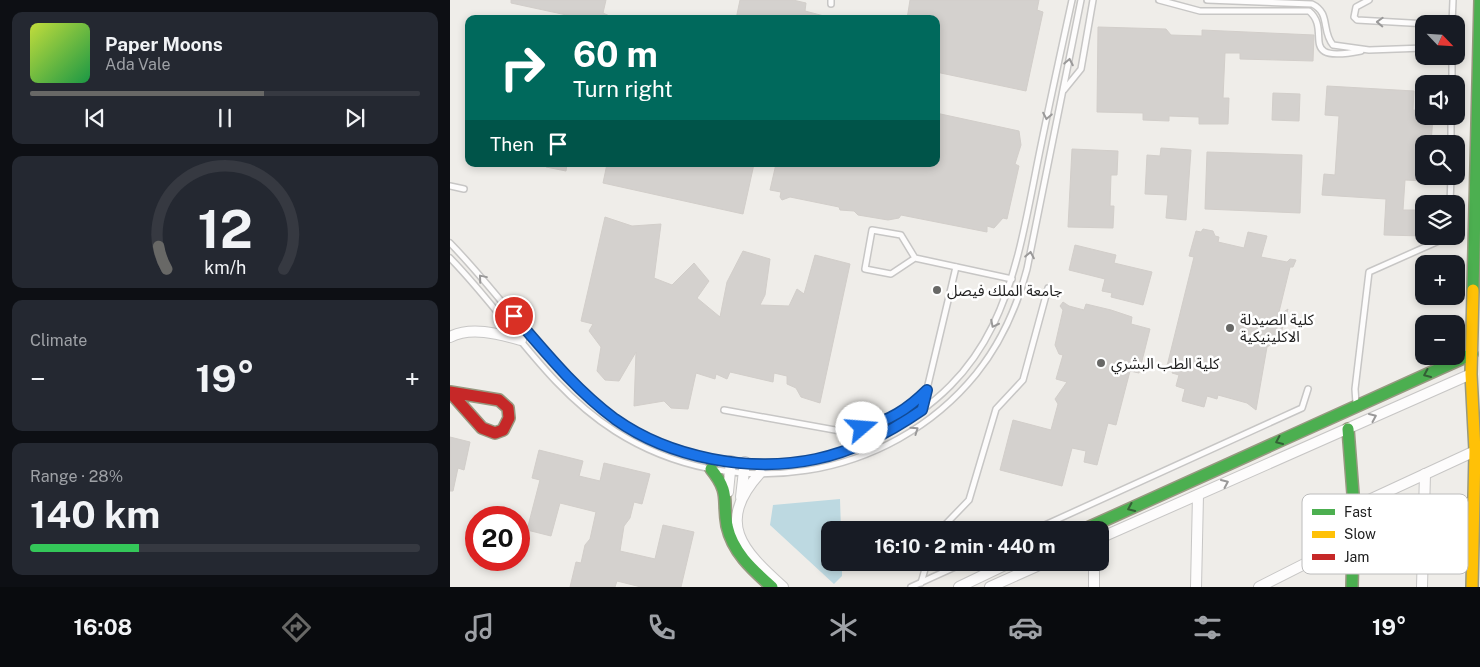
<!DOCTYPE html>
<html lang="en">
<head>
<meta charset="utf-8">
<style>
	body { margin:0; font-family:"Public Sans","Noto Sans Arabic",sans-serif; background:#242831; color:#f1f3f6; height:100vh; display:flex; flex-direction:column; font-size:19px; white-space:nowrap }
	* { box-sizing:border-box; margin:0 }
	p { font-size:16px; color:#9ea1a6 }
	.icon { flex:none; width:28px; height:28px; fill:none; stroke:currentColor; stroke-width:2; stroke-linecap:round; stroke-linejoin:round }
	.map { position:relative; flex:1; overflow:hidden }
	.drawer { display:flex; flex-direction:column; gap:12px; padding:12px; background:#0d0f14; width:450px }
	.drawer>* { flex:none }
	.guide { position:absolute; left:15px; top:15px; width:475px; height:152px; border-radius:10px; box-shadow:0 2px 8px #0003; background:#00695c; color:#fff; overflow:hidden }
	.needle { width:32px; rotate:115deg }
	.tools { position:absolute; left:965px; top:15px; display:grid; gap:10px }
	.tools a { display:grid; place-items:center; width:50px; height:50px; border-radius:10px; background:#171b24; box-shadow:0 2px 8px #0003; font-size:25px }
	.speed { position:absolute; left:15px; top:506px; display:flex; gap:10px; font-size:25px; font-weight:700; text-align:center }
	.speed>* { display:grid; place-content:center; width:65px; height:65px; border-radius:50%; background:#171b24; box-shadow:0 2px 8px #0003; line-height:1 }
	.speed .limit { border:8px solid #d22; background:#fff; color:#111 }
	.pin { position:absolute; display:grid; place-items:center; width:42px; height:42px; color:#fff; margin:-21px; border:2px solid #fff; border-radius:50%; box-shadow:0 1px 5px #0007 }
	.me { position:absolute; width:55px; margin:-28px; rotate:72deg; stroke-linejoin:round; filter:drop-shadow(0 0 4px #0008) }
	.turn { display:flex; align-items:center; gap:18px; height:105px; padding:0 25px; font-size:22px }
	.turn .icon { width:65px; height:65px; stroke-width:2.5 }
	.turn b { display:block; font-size:35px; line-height:42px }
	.then { display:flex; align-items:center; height:48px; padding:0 25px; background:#0003; gap:10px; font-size:19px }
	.big { font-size:38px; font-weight:700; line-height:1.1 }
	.drawer .card { flex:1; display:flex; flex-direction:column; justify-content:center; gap:8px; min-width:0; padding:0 18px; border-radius:10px; background:#242831 }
	.drawer .dial { align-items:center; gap:0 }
	.dial svg { height:130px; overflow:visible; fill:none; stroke:#363941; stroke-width:7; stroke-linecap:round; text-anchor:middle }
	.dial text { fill:#f1f3f6; stroke:none }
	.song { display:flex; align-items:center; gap:15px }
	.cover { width:60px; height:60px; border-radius:8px; background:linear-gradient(135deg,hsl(70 70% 55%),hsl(140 70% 35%)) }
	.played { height:5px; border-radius:2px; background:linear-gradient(90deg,#686866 60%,#363941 60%) }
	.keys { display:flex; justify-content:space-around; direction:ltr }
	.heat { display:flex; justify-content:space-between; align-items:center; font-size:28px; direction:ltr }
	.charge { height:8px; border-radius:4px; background:linear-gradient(90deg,#34c759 28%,#363941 0) }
	.trip { position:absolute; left:371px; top:521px; width:288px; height:50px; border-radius:10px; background:#171b24; box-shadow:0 2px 8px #0003; font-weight:700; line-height:50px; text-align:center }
	.dock { display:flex; height:80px; justify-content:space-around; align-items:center; background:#090b0e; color:#9ea1a6 }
	.dock .icon { width:35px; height:35px }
	.dock .on { color:#686866 }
	.dock b { font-size:22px; color:#f1f3f6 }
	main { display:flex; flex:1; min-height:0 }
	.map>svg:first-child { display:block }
</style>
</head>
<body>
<main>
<section class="drawer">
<div class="card">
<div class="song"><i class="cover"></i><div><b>Paper Moons</b><p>Ada Vale</p></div></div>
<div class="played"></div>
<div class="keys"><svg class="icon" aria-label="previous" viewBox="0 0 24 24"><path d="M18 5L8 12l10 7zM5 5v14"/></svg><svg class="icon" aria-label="pause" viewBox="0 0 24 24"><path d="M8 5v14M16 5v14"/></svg><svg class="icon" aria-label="next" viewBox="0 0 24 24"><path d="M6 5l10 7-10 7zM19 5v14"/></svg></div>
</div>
<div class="card dial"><svg viewBox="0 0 100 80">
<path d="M14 69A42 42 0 1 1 86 69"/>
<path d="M14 69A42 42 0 0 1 9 55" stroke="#686866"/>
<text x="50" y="56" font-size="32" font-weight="700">12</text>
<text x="50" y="72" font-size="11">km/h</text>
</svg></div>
<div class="card"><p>Climate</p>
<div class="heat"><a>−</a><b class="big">19°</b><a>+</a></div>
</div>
<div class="card"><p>Range · 28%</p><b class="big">140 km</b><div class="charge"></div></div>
</section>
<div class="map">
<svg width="1030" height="587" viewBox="0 0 1030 587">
	<rect width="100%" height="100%" fill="#efede9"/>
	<polygon fill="#bdd9e1" points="390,499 391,530 380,530 380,562 392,563 392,576 384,584 320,525 323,505"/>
	<g fill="#d4d1ce" stroke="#d2ceca">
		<polygon points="61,0 156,0 153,13 166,19 135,19 61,3"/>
		<polygon points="290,0 343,0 356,3 355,11 374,16 374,19 286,19"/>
		<polygon points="460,0 589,0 587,10 593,12 576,91 486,72 486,19 457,19"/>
		<polygon points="648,27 716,29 721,35 752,36 752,30 864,35 863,61 790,59 790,53 775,53 773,98 779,98 778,124 749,124 749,117 719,116 719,121 693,120 693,113 647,112"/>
		<polygon points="877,86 964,91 963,110 974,111 974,116 983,116 981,144 974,144 974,181 955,180 953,210 974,210 974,236 934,235 936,199 872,195 874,174 885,175 889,116 875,115"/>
		<polygon points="823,93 850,94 849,121 822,120"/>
		<polygon points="486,113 569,131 571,145 565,164 569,166 557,219 553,218 544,228 537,226 537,232 451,215 449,218 438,220 408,215 404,211 390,210 389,207 340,197 332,200 330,197 331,192 320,190 326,164 486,164"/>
		<polygon points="711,148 741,150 736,220 716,218 718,195 695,194 697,155 710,156"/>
		<polygon points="622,149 668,151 667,175 661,175 660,206 664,206 663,228 618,227"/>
		<polygon points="757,152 852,155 850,213 755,209"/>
		<polygon points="96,164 117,164 116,171 96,167"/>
		<polygon points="157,164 304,164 293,214 153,183"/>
		<polygon points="155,217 182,226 211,224 204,278 222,285 244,263 259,281 247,298 270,317 277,282 293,251 320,259 315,295 310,305 339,306 347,289 354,294 365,255 400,264 370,403 351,397 346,388 337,384 337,376 324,373 323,382 280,372 277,379 266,374 265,379 246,373 238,409 221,408 214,401 184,406 186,352 169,381 155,380 147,371 151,347 139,331 143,324 131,321"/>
		<polygon points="753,229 763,231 765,236 769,237 768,242 794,248 798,232 817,236 811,257 837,262 840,259 846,260 843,267 840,267 828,316 838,309 829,340 817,347 806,410 797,403 768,395 767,399 757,396 754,407 732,401 735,389 726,386 729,375 722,373 724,368 717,366 744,257 739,256 746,231 751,232"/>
		<polygon points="625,245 666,255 664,263 702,272 693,305 661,297 662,293 652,291 655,279 619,270"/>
		<polygon points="613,302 619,306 634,310 636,304 661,310 682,317 681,324 700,329 689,373 680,371 666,425 658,423 647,465 634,462 636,451 622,448 612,486 550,470 563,420 601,430 608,404 605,399 617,382 606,379 613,355 609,354 605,345 613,310 610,306"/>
		<polygon points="0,437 20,442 14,470 8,468 3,491 0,491"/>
		<polygon points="89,450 133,461 129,476 150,481 154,463 200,474 192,504 184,502 180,518 174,526 170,551 205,559 213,525 244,532 231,587 191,587 167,581 165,587 120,587 126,562 131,563 135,545 140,539 146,512 110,503 101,536 77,530 90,480 82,478"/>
	</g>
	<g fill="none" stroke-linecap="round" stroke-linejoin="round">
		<g stroke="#c7c6c5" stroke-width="8">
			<g id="lane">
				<path d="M709 0 750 11H859C883 31 845 64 911 51"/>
				<path d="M757 0 862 4C881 13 871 31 883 45L919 50 974 48"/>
				<polyline points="919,0 906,7 904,17 907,20 978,24"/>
				<polyline points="381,4 381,0"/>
				<polyline points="1002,24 1003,0"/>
				<polyline points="1002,84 1002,56"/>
				<polyline points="614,90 631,69 643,0"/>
				<polyline points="1001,144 1001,116"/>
				<polyline points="0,186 14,189"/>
				<polyline points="1000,204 1001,176"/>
				<path d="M0 243C57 301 101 374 168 421 217 454 276 464 334 463 367 462 401 451 431 435 549 375 564 283 587 165 598 110 610 55 622 0"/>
				<path d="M0 258C56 315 97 388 165 431 281 505 439 481 526 374 551 343 567 307 577 269L631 0"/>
				<polyline points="465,258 441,274 415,269 422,230 451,235 465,258 562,279"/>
				<polyline points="906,403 905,389 919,272 1000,236"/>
				<polyline points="274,410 396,432 428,424 443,417 460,407 477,390"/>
				<polyline points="472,410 506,267"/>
				<polyline points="490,530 519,500 546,409 573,380 598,288"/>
				<polyline points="584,530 852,408 858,389"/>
				<polyline points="471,583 477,562"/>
				<polyline points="461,587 516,562"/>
			</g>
		</g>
		<g stroke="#c7c6c5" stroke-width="12">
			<g id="street">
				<path d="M0 337C21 326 49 334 71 340"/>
				<path d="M310 473C265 523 292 550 333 587"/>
				<polyline points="278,492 281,461"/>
				<polyline points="291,497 295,462"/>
				<polyline points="904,507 1025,451"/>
				<polyline points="650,538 1021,374"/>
				<polyline points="509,587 561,562"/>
				<polyline points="540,587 596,562"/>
				<polyline points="644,587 644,562"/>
				<polyline points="746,587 748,495"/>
				<polyline points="809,587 904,539"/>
				<polyline points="972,587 975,474"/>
			</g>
		</g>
		<g stroke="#979980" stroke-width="14">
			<g id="fast">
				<polyline points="1023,290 1030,0"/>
				<polyline points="898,429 904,507 902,587"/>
				<path d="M261 469C281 494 272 499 277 526 283 553 303 570 322 587"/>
				<polyline points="633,530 1022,354"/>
			</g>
		</g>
		<g stroke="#979980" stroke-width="14">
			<polyline id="slow" points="1022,587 1025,451 1021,374 1023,290"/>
		</g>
		<g stroke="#979980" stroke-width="14">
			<polygon id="jam" points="0,392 49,400 58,408 59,418 53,430 45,433 32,428"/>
		</g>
		<use href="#lane" stroke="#fdfcfc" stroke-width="5"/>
		<use href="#street" stroke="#fdfcfc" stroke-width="10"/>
		<use href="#fast" stroke="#4caf50" stroke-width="11"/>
		<use href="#slow" stroke="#ffc107" stroke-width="11"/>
		<use href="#jam" stroke="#c62828" stroke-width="11"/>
	</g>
	<defs><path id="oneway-chevron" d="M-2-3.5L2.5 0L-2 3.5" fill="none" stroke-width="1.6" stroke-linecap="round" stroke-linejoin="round" transform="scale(1.25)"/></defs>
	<g stroke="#9a9999">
		<use href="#oneway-chevron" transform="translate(930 22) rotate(-178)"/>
		<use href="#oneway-chevron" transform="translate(619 62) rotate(-79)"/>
		<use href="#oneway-chevron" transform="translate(597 116) rotate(101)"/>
		<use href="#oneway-chevron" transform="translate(580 255) rotate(-79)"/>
		<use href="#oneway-chevron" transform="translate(32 278) rotate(-130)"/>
		<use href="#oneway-chevron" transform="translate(544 324) rotate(117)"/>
		<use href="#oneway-chevron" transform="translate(923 417) rotate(-24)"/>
		<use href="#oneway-chevron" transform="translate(465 430) rotate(-35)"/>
		<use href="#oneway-chevron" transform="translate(775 483) rotate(-24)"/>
	</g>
	<g stroke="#346036">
		<use href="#oneway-chevron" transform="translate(977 374) rotate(156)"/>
		<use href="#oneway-chevron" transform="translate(829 441) rotate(156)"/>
		<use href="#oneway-chevron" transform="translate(681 508) rotate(156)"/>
	</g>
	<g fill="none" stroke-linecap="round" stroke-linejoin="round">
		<g stroke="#114b97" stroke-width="12">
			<path id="route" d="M64 316C96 353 126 390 165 419 220 458 300 473 366 459 405 451 440 432 472 410L477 390C458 409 439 421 412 428"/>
		</g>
		<use href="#route" stroke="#1a73e8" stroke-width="9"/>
	</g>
	<g fill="#686866" stroke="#fff" stroke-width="2">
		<circle cx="487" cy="290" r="5"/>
		<circle cx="780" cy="328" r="5"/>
		<circle cx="651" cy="363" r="5"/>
	</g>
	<g text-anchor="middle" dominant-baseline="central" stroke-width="5" stroke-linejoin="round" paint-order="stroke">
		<g font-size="15" fill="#202020" stroke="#fff" text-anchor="start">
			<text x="497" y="290">جامعة الملك فيصل</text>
			<text x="790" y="319">كلية الصيدلة<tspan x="790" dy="17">الاكلينيكية</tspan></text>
			<text x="661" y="363">كلية الطب البشري</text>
		</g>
	</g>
	<rect x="852" y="494" width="166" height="80" rx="8" fill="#fff" stroke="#bcbcbc" stroke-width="1"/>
	<rect x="862" y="509" width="23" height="6" fill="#4caf50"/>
	<rect x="862" y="531" width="23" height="7" fill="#ffc107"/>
	<rect x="862" y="554" width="23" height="6" fill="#c62828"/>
	<g font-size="14" fill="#202020">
		<text x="894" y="517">Fast</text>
		<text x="894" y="539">Slow</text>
		<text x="894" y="562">Jam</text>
	</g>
</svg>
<div class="tools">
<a><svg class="needle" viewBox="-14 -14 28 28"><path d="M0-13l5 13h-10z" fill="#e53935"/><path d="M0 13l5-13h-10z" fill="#9ea1a6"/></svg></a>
<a><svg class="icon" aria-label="sound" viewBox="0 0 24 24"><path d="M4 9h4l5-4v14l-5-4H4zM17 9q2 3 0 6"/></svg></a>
<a><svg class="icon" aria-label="search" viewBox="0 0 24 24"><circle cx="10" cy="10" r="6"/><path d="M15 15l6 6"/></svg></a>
<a><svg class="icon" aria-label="layers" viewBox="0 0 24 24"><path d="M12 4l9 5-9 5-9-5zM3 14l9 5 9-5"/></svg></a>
<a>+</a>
<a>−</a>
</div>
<div class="speed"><div class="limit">20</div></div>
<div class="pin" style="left:64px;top:316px;background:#d93025"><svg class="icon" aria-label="arrive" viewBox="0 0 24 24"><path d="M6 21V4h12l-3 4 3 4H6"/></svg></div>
<svg class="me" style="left:412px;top:428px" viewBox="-20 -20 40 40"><circle r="19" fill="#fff"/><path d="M0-13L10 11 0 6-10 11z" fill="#1a73e8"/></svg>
<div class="trip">16:10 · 2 min · 440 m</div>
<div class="guide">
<div class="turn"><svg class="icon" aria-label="right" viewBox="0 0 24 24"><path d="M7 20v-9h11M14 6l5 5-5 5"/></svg><div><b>60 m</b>Turn right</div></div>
<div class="then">Then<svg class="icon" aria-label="arrive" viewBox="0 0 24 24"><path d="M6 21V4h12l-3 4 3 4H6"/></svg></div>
</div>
</div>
</main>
<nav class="dock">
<b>16:08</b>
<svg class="icon on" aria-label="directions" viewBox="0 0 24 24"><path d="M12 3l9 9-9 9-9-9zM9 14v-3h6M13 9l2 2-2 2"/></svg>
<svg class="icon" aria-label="music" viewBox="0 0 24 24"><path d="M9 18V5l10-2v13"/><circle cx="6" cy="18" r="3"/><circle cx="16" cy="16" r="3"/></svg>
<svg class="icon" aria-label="phone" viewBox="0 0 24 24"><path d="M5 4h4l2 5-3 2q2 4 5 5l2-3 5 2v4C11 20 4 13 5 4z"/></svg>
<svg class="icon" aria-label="climate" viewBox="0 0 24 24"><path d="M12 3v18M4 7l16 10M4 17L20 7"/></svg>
<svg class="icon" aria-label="car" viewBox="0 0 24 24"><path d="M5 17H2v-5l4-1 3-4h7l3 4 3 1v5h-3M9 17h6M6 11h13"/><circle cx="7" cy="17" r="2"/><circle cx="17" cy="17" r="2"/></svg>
<svg class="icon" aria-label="filters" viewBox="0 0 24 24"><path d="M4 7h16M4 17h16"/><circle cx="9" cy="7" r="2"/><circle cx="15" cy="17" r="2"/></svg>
<b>19°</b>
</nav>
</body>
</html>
